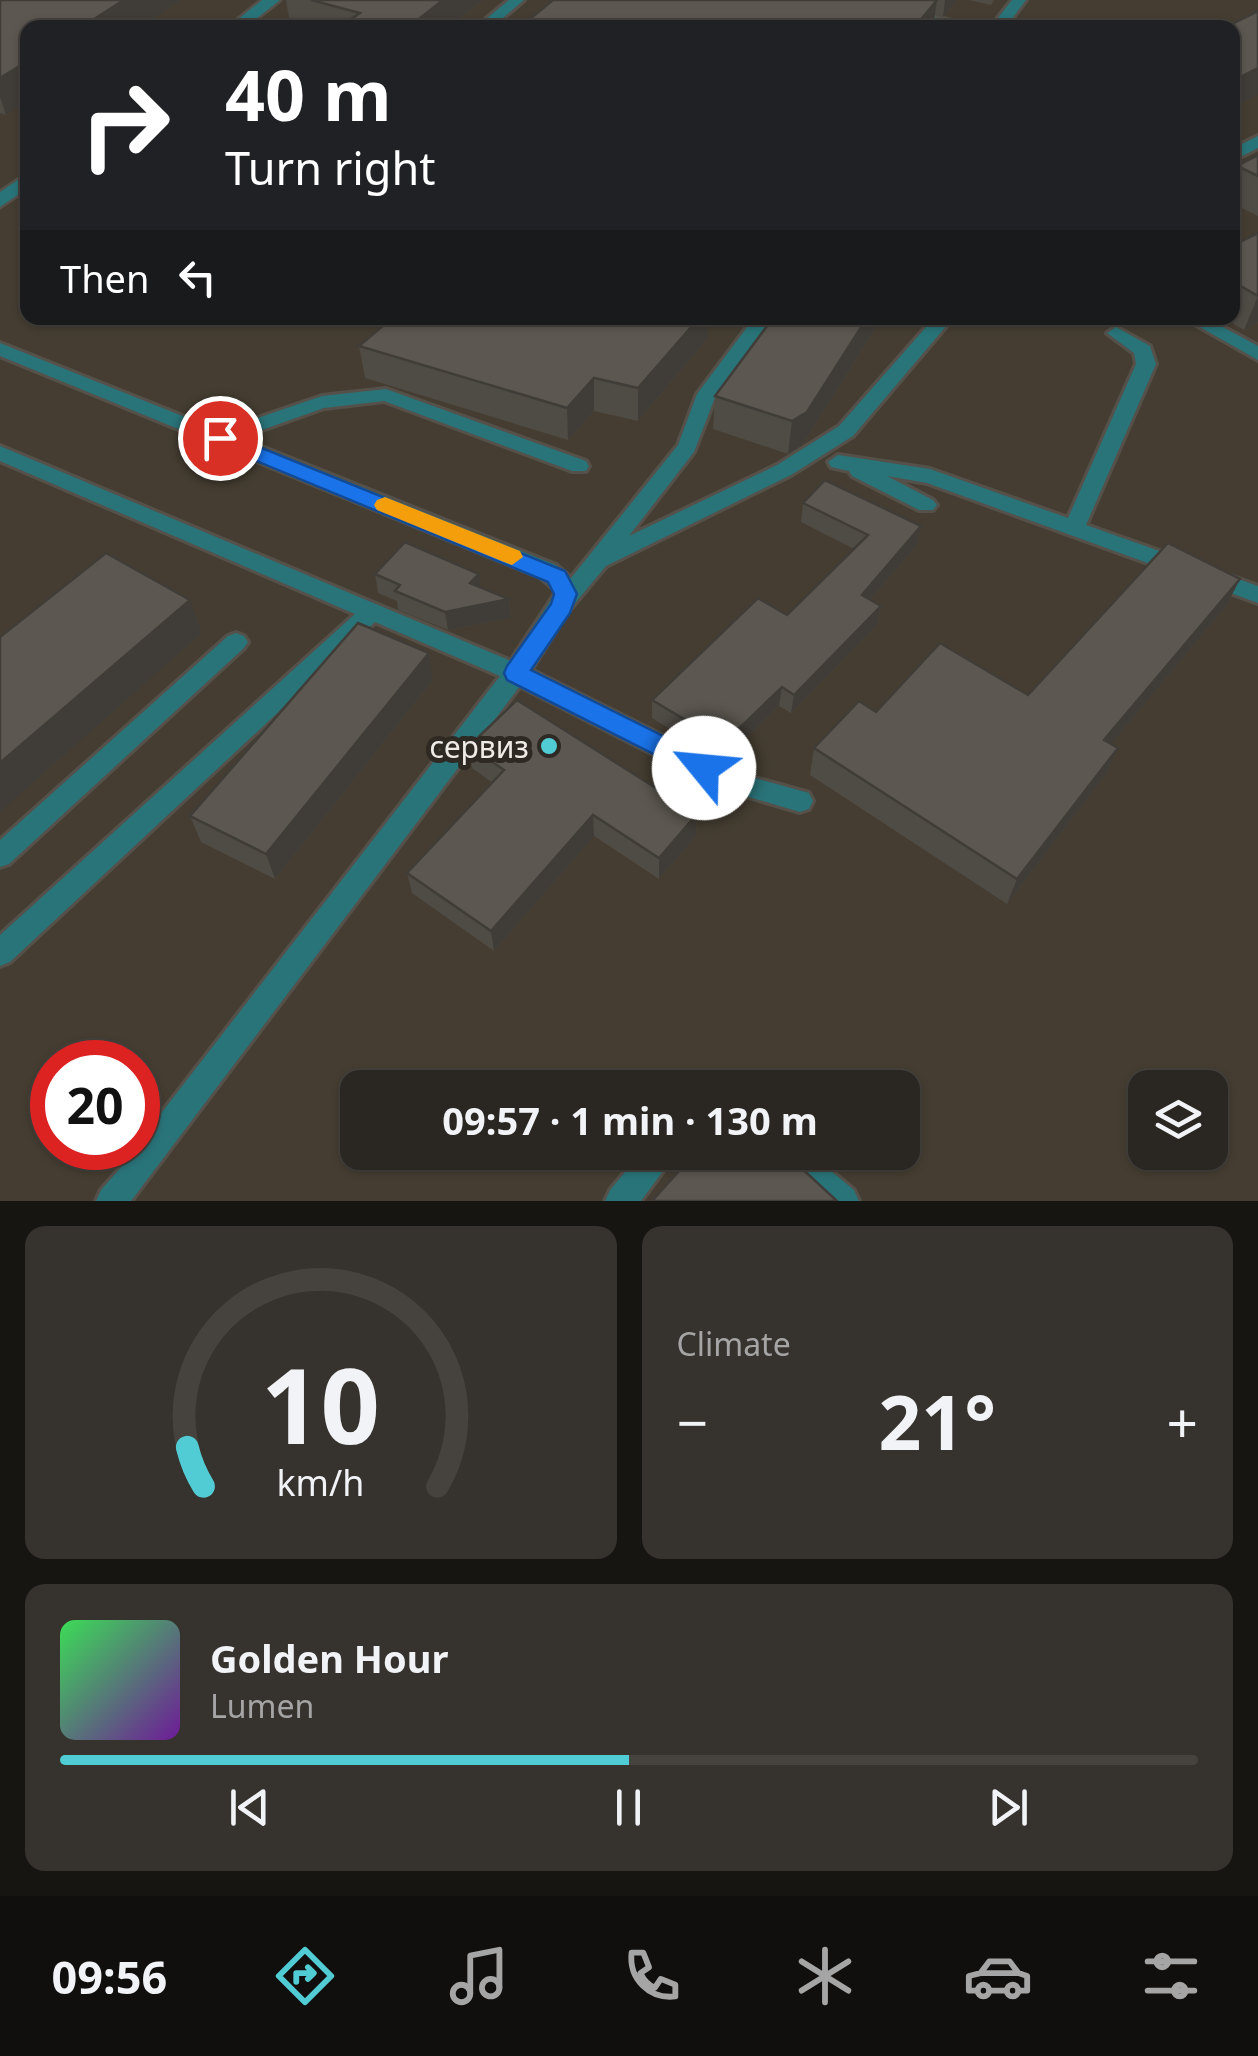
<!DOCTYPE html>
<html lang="en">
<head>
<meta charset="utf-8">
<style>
	body { margin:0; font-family:"Noto Sans",sans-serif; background:#36322e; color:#f1f3f6; height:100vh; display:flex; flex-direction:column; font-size:38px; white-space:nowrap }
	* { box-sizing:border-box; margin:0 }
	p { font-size:32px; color:#a5a5a5 }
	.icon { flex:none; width:55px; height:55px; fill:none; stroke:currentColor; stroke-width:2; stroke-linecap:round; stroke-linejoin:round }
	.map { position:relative; height:1201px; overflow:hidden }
	.panel { display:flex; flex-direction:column; gap:25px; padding:25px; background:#171512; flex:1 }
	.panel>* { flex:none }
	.guide { position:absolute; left:20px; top:20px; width:1220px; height:305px; border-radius:20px; box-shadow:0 2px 8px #0004,0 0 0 2px #46433f; background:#202124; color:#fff; overflow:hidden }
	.buttons { position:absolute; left:1128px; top:1070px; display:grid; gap:20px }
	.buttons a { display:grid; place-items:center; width:100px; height:100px; border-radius:20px; background:#2a2621; box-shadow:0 2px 8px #0004,0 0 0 2px #46433f; font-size:50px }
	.speed { position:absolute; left:30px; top:1040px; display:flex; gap:20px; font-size:50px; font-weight:700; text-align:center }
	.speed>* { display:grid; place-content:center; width:130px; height:130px; border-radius:50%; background:#2a2621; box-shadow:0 2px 8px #0004,0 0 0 2px #46433f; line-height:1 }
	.speed .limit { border:15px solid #d22; background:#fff; color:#111 }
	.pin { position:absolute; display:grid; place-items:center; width:85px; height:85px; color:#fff; margin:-42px; border:5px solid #fff; border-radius:50%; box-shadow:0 2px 10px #0007 }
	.me { position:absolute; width:110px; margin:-55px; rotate:298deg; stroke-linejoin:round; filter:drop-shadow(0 0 8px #0008) }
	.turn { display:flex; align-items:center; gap:35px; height:210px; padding:0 40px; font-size:45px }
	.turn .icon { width:130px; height:130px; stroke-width:2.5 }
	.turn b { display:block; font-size:70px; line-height:85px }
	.then { display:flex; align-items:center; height:95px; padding:0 40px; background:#0003; gap:20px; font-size:38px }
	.big { font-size:75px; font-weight:700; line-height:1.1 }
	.panel .tile { flex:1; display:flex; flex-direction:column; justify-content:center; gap:15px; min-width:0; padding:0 35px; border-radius:20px; background:#36322e }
	.panel .dial { align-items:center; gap:0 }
	.dial svg { height:260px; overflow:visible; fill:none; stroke:#46433f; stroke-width:7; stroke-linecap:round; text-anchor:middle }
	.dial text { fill:#f1f3f6; stroke:none }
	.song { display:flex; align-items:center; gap:30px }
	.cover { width:120px; height:120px; border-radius:15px; background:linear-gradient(135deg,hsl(130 70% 55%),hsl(280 70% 35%)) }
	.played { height:10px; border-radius:5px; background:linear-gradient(90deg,#51ccd4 50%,#46433f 50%) }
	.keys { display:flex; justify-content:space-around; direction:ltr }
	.heat { display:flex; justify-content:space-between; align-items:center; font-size:55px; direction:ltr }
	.panel .tiles { flex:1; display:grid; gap:25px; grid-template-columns:1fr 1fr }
	.tile:last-child { grid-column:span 2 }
	.trip { position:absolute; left:340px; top:1070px; width:580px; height:100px; border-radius:20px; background:#2a2621; box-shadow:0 2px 8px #0004,0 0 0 2px #46433f; font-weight:700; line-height:100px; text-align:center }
	.dock { display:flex; height:160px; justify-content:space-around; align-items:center; background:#110f0d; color:#a5a5a5 }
	.dock .icon { width:70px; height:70px }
	.dock .selected { color:#51ccd4 }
	.dock b { font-size:45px; color:#f1f3f6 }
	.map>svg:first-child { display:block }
</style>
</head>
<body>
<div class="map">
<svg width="1258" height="1201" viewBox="0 0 1258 1201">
	<rect width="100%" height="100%" fill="#38332c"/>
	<path fill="#453d31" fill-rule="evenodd" d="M0 0H1258V1201H0ZM28 28H1232V318H28ZM52 1062H138V1148H52ZM358 1088H902V1152H358ZM1145 1088H1210V1152H1145Z"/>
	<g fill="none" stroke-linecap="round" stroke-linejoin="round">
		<g stroke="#55514a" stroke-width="6">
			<g id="service">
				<polygon points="509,0 524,0 491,28 475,28"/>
				<polygon points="1012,0 1026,0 1005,28 990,28"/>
				<polygon points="907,11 969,25 971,28 943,28 902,18 902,12"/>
				<polygon points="1258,136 1258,148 1232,161 1232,149"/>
				<polygon points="754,318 772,318 716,395 694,452 629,536 777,465 839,426 934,318 953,318 853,436 791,475 606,566 566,614 531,670 737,773 809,793 813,801 809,809 800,812 722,789 520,686 131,1201 96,1201 101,1190 138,1148 138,1143 500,676 375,622 10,962 0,966 0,935 355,614 0,461 0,446 511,661 555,594 554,589 540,577 0,356 0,343 220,431 322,396 386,389 586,461 589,466 586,471 572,471 384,401 324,408 239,438 556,565 571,578 678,445 697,394"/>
				<polygon points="1184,318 1206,318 1258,346 1258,360"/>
				<polygon points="1116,327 1150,346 1156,364 1086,525 1258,586 1258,603 927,483 887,476 933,500 937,505 933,510 919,510 852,476 849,471 831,467 828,462 838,455 930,469 1068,518 1136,364 1134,353 1107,333"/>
				<polygon points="236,633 244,636 248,642 244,648 9,864 0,867 0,840 228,636"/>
				<polygon points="642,1152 677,1152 641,1201 605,1201 610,1190"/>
				<polygon points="768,1152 808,1152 854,1190 859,1201 818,1201 772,1163"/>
			</g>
		</g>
		<g stroke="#55514a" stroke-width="5">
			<g id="minor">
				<polygon points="262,0 280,0 245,28 227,28"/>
				<polygon points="28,173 28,188 0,207 0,192"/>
			</g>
		</g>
		<use href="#service" fill="#297479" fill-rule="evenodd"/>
		<use href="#minor" fill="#297479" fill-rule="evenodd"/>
	</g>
	<g fill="#4f4b45">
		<polygon points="0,0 6,115 0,113"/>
		<polygon points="286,0 483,0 448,28 309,28 290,23"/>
		<polygon points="553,0 957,0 943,17 935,15"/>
		<polygon points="969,0 994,0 991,5"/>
		<polygon points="1258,155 1258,216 1232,203 1232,180 1237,166"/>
		<polygon points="1258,233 1258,322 1244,330 1223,318 1232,318 1232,246"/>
		<polygon points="773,318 882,318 803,444 788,454 713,429 715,396"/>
		<polygon points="708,338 638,421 594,411 568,440 365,378 359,346"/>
		<polygon points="803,503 917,545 870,600 881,606 877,625 791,713 779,706 722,762 652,718 652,700 787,615 854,549 801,522"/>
		<polygon points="375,574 479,574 480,587 509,599 511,618 448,630 398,610 397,601 378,593"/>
		<polygon points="1240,579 1226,606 1111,744 1118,748 1106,774 1007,904 810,775 814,748 876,712 1028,695"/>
		<polygon points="433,680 275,879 201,842 190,816"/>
		<polygon points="469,746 697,814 696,836 659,879 594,836 494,951 412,893 407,873 493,783 472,768"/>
	</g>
	<g fill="#403d38">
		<polygon points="124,0 181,0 139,28 80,28"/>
		<polygon points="443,0 483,0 448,28 410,28 410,26"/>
		<polygon points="937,0 933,28 914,28"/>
		<polygon points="945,0 957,0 943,17"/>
		<polygon points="28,61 28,101 6,115 0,97 0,78"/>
		<polygon points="1258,68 1258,95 1232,108 1232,81"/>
		<polygon points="1258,296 1258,322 1244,330"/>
		<polygon points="699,318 709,318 708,338 638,421 638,388"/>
		<polygon points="867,318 882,318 803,444 788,454 792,421"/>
		<polygon points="594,378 594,411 568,440 567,408"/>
		<polygon points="921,526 917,545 858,614 862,595"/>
		<polygon points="479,574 481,593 470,583"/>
		<polygon points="1240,579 1226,606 1093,766 1104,740"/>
		<polygon points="509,599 511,618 448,630 445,612"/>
		<polygon points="190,600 202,633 0,812 0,763"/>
		<polygon points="881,606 877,625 791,713 794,695"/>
		<polygon points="429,653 433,680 275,879 266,854"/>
		<polygon points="782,687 779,706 722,762 724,743"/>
		<polygon points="1118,748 1106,774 1007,904 1017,879"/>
		<polygon points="697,814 696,836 659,879 659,858"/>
		<polygon points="593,815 594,836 494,951 491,931"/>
	</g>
	<g fill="#5c5750" stroke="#403d38" stroke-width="2.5">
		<polygon points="0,0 124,0 80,28 28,28 28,61 0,78"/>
		<polygon points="311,0 443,0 410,26 406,24 401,28 338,28 360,13"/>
		<polygon points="553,0 937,0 914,28 519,28"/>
		<polygon points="1258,11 1258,68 1232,81 1232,28 1224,28"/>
		<polygon points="1258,155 1258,176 1237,166"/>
		<polygon points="1258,233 1258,296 1232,281 1232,246"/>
		<polygon points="392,318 699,318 638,388 594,378 567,408 359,346"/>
		<polygon points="773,318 867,318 807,412 792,421 715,396"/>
		<polygon points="825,480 921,526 862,595 881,606 794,695 782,687 724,743 652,700 758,598 787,615 868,535 803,503"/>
		<polygon points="405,542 479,574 470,583 509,599 445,612 395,591 400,585 375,574"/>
		<polygon points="1168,543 1240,579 1104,740 1118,748 1017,879 814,748 859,701 876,712 940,643 1028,695"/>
		<polygon points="106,553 190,600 0,763 0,637"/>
		<polygon points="358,623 429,653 266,854 190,816"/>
		<polygon points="517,700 697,814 659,858 593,815 491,931 407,873 504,770 469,746"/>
		<polygon points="696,1152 784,1152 837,1201 652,1201"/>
	</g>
	<polygon fill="#1a73e8" stroke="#114b97" stroke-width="2.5" points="220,431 565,571 577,594 570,613 531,670 713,761 717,768 713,775 704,778 695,775 507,680 504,673 507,666 551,604 554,594 548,582 213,443 210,438"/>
	<polygon fill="#f59e0b" points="385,497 520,551 523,557 512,565 504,562 377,510 374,505 377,500"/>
	<circle fill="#51ccd4" stroke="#2e2923" stroke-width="4" cx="549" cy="746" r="10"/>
	<g text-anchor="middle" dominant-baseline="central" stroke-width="10" stroke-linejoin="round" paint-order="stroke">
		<g font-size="30" fill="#efece8" stroke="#2e2923" text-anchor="end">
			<text x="529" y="746">сервиз</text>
		</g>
	</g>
</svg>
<div class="buttons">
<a><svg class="icon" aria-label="layers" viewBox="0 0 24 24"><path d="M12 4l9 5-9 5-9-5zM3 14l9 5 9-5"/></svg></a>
</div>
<div class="speed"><div class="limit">20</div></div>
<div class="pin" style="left:220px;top:438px;background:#d93025"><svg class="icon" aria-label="arrive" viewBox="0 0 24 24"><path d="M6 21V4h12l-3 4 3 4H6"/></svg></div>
<svg class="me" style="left:704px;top:768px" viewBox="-20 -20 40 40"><circle r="19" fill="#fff"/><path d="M0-13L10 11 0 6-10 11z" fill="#1a73e8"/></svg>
<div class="trip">09:57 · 1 min · 130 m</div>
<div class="guide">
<div class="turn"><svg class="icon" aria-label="right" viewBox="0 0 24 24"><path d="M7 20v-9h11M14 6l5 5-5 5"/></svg><div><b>40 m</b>Turn right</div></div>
<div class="then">Then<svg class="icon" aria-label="left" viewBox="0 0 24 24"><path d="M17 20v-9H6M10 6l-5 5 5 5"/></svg></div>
</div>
</div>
<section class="panel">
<div class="tiles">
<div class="tile dial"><svg viewBox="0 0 100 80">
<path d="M14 69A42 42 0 1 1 86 69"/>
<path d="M14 69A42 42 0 0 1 9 57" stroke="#51ccd4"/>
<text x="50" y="56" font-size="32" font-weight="700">10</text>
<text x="50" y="72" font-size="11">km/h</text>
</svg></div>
<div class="tile"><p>Climate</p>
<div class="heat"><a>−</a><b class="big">21°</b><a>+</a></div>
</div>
<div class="tile">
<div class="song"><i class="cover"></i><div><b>Golden Hour</b><p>Lumen</p></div></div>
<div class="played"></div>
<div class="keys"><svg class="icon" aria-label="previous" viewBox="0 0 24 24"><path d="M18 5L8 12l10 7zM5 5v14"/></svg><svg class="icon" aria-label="pause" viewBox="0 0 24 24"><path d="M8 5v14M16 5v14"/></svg><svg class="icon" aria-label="next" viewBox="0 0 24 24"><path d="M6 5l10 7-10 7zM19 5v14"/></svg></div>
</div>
</div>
</section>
<nav class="dock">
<b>09:56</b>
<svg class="icon selected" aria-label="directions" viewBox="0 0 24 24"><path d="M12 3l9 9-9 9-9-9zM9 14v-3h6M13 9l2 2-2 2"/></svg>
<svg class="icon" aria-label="music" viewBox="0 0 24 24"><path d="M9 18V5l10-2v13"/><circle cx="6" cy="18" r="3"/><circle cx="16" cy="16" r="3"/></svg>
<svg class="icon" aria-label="phone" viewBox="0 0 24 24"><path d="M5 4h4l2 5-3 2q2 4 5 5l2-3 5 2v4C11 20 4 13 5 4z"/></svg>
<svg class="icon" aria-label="climate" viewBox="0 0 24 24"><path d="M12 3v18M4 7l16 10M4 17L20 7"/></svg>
<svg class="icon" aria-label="car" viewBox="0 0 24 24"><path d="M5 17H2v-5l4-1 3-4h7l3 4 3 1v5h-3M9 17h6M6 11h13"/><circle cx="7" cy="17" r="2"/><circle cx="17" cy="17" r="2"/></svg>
<svg class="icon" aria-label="filters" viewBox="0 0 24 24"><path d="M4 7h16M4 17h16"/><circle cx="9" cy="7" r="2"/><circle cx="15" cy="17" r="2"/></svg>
</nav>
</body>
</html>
